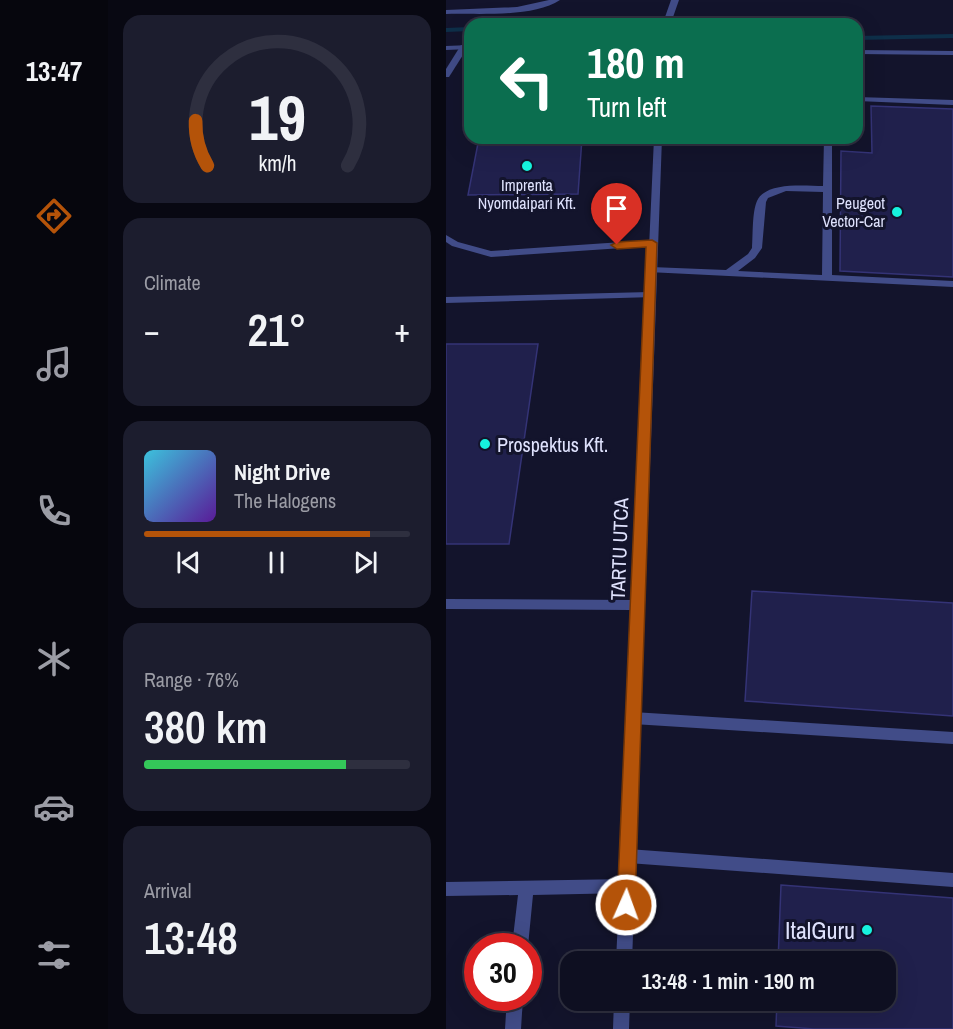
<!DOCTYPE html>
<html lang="en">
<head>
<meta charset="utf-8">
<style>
	body { margin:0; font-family:"Archivo Narrow",sans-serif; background:#1c1d2e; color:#f1f3f6; height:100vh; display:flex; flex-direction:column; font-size:22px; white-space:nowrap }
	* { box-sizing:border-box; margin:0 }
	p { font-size:20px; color:#9b9ca5 }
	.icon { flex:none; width:33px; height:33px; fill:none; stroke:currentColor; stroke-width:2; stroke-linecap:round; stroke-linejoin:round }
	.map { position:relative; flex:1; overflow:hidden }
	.sheet { display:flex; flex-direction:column; gap:15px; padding:15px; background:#080812; width:338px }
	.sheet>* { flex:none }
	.hud { position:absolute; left:18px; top:18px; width:399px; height:126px; border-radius:18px; box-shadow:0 6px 24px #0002,0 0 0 2px #2e2f3f; background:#0b6e4f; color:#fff; overflow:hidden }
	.speed { position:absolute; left:18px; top:933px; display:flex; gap:12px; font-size:30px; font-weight:700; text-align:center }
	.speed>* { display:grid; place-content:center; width:78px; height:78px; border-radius:50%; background:#0e0f21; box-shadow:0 6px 24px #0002,0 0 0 2px #2e2f3f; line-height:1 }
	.speed .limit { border:9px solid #d22; background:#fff; color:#111 }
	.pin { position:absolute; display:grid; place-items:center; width:51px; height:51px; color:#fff; margin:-62px -26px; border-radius:50% 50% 50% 0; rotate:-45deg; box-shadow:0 0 6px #0007 }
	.pin .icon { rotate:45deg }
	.me { position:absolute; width:66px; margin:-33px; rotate:2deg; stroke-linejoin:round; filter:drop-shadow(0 0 4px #0008) }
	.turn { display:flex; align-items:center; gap:21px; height:126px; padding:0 24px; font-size:27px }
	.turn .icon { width:78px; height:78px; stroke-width:2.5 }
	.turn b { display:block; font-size:42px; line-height:51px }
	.big { font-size:45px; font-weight:600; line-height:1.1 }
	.sheet .tile { flex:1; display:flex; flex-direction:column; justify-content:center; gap:9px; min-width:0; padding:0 21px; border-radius:18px; background:#1c1d2e }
	.sheet .dial { align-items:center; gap:0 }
	.dial svg { height:156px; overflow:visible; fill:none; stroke:#2e2f3f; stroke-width:7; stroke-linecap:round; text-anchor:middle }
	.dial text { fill:#f1f3f6; stroke:none }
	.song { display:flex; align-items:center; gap:18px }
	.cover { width:72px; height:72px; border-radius:9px; background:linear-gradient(135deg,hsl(190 70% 55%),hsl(270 70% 35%)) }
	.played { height:6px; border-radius:3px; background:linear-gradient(90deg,#b45309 85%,#2e2f3f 85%) }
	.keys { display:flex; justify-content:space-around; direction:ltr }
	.heat { display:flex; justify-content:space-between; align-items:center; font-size:33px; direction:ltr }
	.charge { height:9px; border-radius:4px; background:linear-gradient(90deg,#34c759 76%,#2e2f3f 0) }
	.trip { position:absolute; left:114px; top:951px; width:336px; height:60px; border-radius:18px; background:#0e0f21; box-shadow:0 6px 24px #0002,0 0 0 2px #2e2f3f; font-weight:600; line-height:60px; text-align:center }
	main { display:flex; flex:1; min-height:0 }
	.menu { display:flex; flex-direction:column; width:108px; justify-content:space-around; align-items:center; background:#06060d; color:#9b9ca5 }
	.menu .icon { width:42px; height:42px }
	.menu .current { color:#b45309 }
	.menu b { font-size:27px; color:#f1f3f6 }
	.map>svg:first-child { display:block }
</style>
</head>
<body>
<main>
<nav class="menu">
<b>13:47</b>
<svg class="icon current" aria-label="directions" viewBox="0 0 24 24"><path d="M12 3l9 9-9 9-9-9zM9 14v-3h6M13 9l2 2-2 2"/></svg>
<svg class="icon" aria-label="music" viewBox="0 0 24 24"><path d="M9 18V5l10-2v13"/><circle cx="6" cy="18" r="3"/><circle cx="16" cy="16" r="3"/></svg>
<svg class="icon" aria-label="phone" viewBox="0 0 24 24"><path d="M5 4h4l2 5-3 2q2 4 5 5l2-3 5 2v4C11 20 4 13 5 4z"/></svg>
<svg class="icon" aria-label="climate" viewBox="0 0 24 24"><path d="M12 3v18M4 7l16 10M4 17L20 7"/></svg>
<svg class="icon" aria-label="car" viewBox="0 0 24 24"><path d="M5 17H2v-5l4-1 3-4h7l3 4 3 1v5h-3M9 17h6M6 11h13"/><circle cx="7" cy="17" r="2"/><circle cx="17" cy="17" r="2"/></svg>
<svg class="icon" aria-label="filters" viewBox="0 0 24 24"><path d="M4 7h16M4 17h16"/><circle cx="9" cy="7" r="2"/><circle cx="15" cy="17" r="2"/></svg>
</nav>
<section class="sheet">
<div class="tile dial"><svg viewBox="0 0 100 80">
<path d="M14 69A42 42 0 1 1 86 69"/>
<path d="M14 69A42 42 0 0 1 8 46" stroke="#b45309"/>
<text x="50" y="56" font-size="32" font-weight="700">19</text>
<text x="50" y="72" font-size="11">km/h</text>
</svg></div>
<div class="tile"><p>Climate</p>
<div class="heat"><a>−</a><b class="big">21°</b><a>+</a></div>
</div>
<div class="tile">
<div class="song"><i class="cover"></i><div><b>Night Drive</b><p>The Halogens</p></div></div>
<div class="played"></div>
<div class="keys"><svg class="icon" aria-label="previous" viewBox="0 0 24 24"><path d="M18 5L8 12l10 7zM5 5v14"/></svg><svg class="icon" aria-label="pause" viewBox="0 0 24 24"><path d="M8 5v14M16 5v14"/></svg><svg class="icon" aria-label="next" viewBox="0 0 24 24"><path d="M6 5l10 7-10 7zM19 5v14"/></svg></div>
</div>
<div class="tile"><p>Range · 76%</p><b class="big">380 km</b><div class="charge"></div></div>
<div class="tile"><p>Arrival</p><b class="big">13:48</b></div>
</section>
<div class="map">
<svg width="508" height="1029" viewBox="0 0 508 1029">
	<rect width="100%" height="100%" fill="#13142c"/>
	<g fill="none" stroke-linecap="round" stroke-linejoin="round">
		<g fill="#0e2f49" fill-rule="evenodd">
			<polygon points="130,20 133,22 132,23 117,24"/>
			<polygon points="24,27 24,31 0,32 0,28"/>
			<polygon points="508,34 508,38 411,40 411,36"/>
		</g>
	</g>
	<g fill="#20204c" stroke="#343376" stroke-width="1.5">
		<polygon points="425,106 507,109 507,277 394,271 395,151 426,153"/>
		<polygon points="33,138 136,138 132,194 22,195"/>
		<polygon points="0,344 92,344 63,544 0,544"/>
		<polygon points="306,591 507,603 507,716 299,701"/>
		<polygon points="335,885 507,898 507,1029 368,1029 330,1026 331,1000 440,1000 440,962 332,962"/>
	</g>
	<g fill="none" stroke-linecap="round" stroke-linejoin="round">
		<g fill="#414c88" fill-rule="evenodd">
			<path d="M103 0H114C87 18 32 13 0 14V10L71 7Z"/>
			<polygon points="225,0 233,0 226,20 222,22 218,20"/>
			<polygon points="15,45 22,47 3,77 0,77 0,69"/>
			<polygon points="411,97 508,100 508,105 411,101"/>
			<path d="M378 138H386V275L508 281V287L202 272V268L205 267 280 270 302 254 306 248C307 235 306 212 311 201 320 181 360 186 377 186ZM340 191 377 192 376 275 292 271 309 258 316 248 320 202 322 198Z"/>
			<polygon points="0,235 12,242 45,251 206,240 211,243 206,246 45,257 6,246 0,242"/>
			<polygon points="204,292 208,293 208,297 0,303 0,297"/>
			<polygon points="187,712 508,732 508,744 187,724 182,722 180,718 182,714"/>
			<polygon points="182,849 508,873 508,887 182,863 177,861 174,856 177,851"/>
			<polygon points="181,879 186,881 189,886 186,891 181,893 87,895 82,946 66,946 72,895 0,896 0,882"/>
			<polygon points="61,998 77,998 75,1029 59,1029"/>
		</g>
		<g fill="#414c88" fill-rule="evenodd">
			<polygon points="222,18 252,22 256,24 222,22 189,24 193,22"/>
			<polygon points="24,45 24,49 0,50 0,46"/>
			<polygon points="411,50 508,51 508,55 411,54"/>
			<polygon points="208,138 216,138 186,962 170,962 186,610 0,609 0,599 187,600"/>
			<polygon points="168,1000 184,1000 183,1029 167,1029"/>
		</g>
	</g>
	<polygon fill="#b45309" stroke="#753606" stroke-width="1.5" points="206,240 211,243 189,905 186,911 180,914 174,911 171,905 200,247 171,249 165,245 171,242"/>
	<g fill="#16f3de" stroke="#13142c" stroke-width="2">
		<circle cx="81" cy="166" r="6"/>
		<circle cx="451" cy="212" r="6"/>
		<circle cx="39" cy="444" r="6"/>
		<circle cx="421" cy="930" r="6"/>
	</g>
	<g text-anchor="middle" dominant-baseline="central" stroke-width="6" stroke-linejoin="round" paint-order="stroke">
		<g font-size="16" fill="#dfe2fd" stroke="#13142c">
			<text x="81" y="185">Imprenta<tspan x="81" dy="18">Nyomdaipari Kft.</tspan></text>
			<text x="439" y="203" text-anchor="end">Peugeot<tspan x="439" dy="18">Vector-Car</tspan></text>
		</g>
		<g font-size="20" fill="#dfe2fd" stroke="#13142c" text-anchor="start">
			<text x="51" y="444">Prospektus Kft.</text>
		</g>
		<g font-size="20" fill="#dfe2fd" stroke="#13142c">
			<text transform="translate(173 549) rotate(-88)">TARTU UTCA</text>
		</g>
		<g font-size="24" fill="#dfe2fd" stroke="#13142c" text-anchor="end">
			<text x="409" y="930">ItalGuru</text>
		</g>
	</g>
</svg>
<div class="speed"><div class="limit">30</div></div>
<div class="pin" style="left:171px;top:245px;background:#d93025"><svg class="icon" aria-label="arrive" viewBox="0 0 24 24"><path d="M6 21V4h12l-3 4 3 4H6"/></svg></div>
<svg class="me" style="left:180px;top:905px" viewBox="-20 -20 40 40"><circle r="17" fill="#b45309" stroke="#fff" stroke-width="3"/><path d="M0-11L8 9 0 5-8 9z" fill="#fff"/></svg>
<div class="trip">13:48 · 1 min · 190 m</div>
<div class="hud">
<div class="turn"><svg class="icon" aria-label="left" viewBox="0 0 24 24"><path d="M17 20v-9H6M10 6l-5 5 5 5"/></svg><div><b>180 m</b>Turn left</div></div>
</div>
</div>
</main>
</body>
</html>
